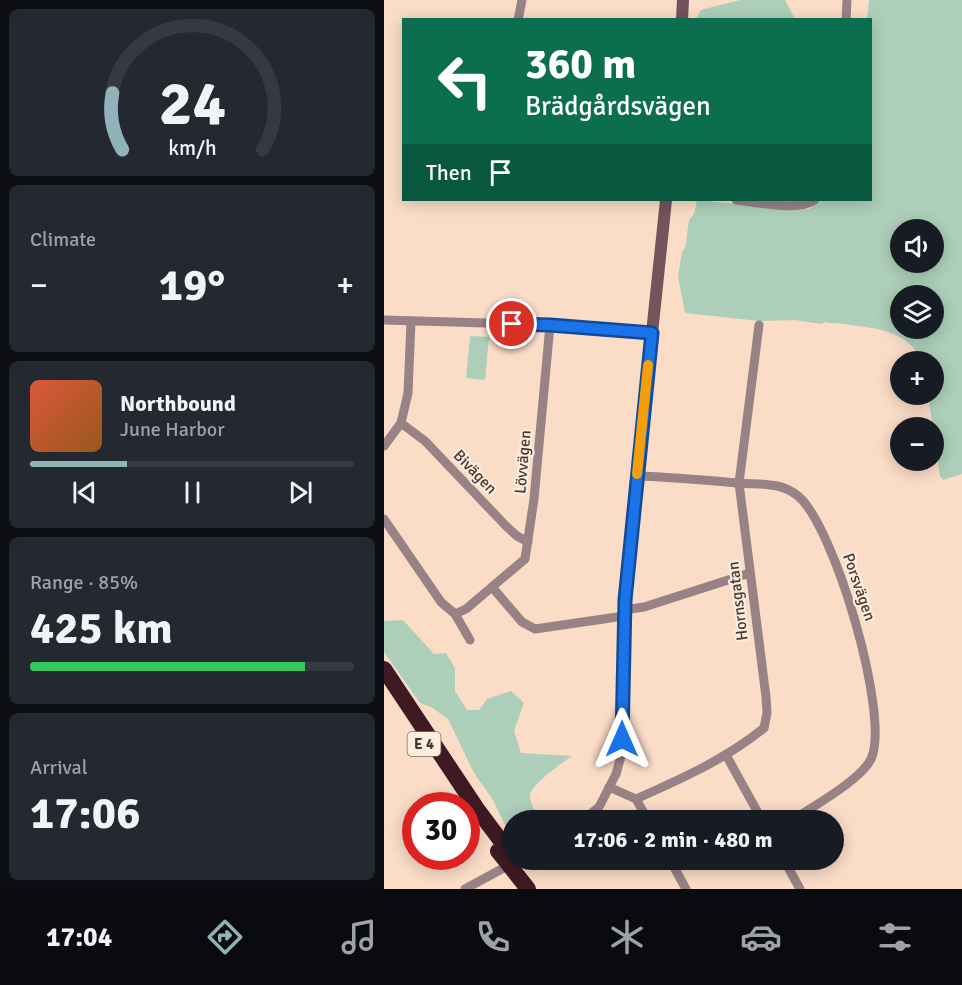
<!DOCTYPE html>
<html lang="en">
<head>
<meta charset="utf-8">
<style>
	body { margin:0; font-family:Signika,sans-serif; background:#242831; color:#f1f3f6; height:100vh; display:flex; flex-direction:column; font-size:22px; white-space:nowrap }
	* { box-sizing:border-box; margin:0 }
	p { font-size:20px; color:#9ea1a6 }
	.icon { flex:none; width:33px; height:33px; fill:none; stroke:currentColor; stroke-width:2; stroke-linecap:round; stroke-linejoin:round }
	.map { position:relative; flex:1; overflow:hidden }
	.panel { display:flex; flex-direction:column; gap:9px; padding:9px; background:#0d0f14; width:384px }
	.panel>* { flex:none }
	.banner { position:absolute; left:18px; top:18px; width:470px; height:183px; border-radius:0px; box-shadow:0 3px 15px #0003; background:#0b6e4f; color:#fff; overflow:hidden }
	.fabs { position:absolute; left:506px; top:219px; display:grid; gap:12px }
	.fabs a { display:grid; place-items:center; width:54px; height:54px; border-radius:50%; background:#171b24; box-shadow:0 3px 15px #0003; font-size:30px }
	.speed { position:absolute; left:18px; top:792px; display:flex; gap:12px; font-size:30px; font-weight:700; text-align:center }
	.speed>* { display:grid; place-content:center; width:78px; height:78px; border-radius:50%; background:#171b24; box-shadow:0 3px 15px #0003; line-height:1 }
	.speed .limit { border:9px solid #d22; background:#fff; color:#111 }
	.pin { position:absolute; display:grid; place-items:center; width:51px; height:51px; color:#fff; margin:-26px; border:3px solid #fff; border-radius:50%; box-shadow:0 2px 6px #0007 }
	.me { position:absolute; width:66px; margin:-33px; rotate:0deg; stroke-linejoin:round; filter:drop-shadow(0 0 4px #0008) }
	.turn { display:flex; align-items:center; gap:21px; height:126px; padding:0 24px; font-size:27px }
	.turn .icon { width:78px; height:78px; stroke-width:2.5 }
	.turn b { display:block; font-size:42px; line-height:51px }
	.then { display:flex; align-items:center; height:57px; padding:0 24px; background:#0003; gap:12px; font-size:22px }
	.big { font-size:45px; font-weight:700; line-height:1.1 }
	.panel .card { flex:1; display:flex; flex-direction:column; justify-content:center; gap:9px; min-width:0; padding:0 21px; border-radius:9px; background:#242831 }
	.panel .dial { align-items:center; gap:0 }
	.dial svg { height:156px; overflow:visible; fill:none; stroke:#363941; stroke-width:7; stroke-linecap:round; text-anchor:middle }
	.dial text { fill:#f1f3f6; stroke:none }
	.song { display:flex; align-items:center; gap:18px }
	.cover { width:72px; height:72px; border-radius:9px; background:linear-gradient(135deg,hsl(10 70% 55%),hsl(30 70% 35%)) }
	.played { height:6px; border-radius:3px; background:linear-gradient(90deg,#90b3b9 30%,#363941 30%) }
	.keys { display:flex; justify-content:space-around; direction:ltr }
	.heat { display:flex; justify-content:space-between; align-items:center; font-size:33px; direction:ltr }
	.charge { height:9px; border-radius:4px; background:linear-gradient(90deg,#34c759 85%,#363941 0) }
	.trip { position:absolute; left:118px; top:810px; width:342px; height:60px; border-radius:30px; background:#171b24; box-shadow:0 3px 15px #0003; font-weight:700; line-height:60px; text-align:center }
	.tabs { display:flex; height:96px; justify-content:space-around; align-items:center; background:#090b0e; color:#9ea1a6 }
	.tabs .icon { width:42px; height:42px }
	.tabs .on { color:#90b3b9 }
	.tabs b { font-size:27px; color:#f1f3f6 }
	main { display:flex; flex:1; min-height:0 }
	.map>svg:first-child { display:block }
</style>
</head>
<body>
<main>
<section class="panel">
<div class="card dial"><svg viewBox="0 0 100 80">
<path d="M14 69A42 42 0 1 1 86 69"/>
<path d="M14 69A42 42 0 0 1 9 40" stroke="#90b3b9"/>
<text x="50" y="56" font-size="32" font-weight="700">24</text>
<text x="50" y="72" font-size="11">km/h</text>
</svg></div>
<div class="card"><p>Climate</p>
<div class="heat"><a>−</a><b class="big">19°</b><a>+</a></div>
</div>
<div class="card">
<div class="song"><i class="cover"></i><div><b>Northbound</b><p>June Harbor</p></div></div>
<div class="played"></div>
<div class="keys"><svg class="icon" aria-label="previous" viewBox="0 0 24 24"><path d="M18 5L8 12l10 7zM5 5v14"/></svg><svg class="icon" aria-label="pause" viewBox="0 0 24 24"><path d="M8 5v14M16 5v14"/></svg><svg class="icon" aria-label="next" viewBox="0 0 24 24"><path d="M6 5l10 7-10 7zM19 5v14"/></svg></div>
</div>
<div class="card"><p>Range · 85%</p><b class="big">425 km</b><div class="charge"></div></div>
<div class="card"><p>Arrival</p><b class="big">17:06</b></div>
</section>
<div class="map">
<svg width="578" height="889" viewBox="0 0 578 889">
	<rect width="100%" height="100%" fill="#fadcc7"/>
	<g fill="#adcfba" fill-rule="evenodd">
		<polygon points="356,0 401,0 411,19 312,19 317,10"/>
		<path d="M485 0H578V474L559 480 556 476 544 395 549 394V362L539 361C521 329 494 329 460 324 454 323 447 324 441 322L438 324 411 320 376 321 301 313 294 276 298 252 301 248 305 220 310 214 313 200 410 210 425 209 440 200H486V20L483 19ZM516 230H549V262H516ZM516 296H549V328H516Z"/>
		<polygon points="86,336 105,337 101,380 82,378"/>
		<path d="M19 620 50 654 62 653 71 668V691L83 710H95L103 699 127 691 140 703 130 731 137 753 188 756C180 761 147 785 146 795 145 803 153 814 158 820H129V833L120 823 109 800 90 773 64 719 47 707 36 703 0 652V621Z"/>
	</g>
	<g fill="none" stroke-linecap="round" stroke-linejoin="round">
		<g stroke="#988285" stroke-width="9">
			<polyline points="134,20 138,0"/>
			<polyline points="462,20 463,0"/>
			<path d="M352 200C372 202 415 212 431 200"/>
			<polyline points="0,320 166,325 268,333 241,601 238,659 239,728 236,760 232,774 215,807 199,820"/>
			<polyline points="17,423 41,441 122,526 133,536 144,542"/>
			<polyline points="0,446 17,423 24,393 27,321"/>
			<path d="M253 476C287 477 320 480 353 483 375 485 396 481 414 496 450 525 507 717 487 759 477 780 429 806 409 820"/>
			<polyline points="0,519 57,602 71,614 82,609 141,559 150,499 166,325"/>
			<polyline points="108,587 138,622 151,629 240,616"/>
			<polyline points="240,610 260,607 366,573"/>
			<polyline points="71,614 86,640"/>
			<polyline points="342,755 378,820"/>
			<polyline points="225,787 252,799 264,820"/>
			<path d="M252 799C297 779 342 759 380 728L383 713 382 697 355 483 375 325"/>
			<polyline points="286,860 302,889"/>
			<polyline points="400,860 416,889"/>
			<polyline points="81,889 127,864"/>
		</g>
		<g stroke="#72545a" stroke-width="12">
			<polyline points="298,20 299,0"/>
			<polyline points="268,333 282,200"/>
		</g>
		<g stroke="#401a23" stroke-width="16">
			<polyline points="0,669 93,809 129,857"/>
			<polyline points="114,851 144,889"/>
		</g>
	</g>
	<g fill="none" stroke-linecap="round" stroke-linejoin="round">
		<g stroke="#114b97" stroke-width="15">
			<polyline id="route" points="128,324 166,325 268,333 241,600 238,739"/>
		</g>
		<use href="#route" stroke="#1a73e8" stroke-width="10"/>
		<polyline stroke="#f59e0b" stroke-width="10" points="253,474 264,365"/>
	</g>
	<g text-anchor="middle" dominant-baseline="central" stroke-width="4.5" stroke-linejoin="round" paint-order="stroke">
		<rect fill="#feecdf" stroke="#7c6f65" stroke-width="1.5" x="23.5" y="732" width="33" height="24" rx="4.5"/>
		<g font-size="15" font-weight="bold" fill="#453931">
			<text x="40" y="744">E 4</text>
		</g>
		<g font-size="16" fill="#453931" stroke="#feecdf">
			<text transform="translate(139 462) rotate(-85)">Lövvägen</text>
			<text transform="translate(91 472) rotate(46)">Bivägen</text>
			<text transform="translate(475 587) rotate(71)">Porsvägen</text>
			<text transform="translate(354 601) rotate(-97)">Hornsgatan</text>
		</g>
	</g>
</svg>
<div class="fabs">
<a><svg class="icon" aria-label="sound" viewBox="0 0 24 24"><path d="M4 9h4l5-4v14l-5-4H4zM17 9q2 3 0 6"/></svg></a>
<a><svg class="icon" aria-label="layers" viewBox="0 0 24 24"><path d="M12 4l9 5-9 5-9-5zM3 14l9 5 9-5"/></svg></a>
<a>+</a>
<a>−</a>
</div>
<div class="speed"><div class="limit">30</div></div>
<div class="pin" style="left:128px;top:324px;background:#d93025"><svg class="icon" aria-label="arrive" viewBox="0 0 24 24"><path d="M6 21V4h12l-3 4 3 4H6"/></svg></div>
<svg class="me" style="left:238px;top:739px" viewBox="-20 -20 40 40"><path d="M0-17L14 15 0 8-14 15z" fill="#1a73e8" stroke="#fff" stroke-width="4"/></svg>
<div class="trip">17:06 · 2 min · 480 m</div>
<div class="banner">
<div class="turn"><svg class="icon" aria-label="left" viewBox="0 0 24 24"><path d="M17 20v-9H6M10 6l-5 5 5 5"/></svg><div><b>360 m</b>Brädgårdsvägen</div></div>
<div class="then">Then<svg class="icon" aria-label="arrive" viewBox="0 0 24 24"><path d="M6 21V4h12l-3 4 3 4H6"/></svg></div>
</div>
</div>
</main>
<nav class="tabs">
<b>17:04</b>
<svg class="icon on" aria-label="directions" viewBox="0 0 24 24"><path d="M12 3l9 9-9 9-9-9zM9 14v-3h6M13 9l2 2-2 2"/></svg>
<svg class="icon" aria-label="music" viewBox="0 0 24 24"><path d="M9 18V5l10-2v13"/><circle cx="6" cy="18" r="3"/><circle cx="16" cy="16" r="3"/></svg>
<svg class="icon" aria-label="phone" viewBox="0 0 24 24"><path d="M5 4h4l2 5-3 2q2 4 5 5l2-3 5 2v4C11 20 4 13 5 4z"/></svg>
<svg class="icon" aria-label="climate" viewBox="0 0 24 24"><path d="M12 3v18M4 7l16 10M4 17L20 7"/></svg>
<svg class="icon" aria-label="car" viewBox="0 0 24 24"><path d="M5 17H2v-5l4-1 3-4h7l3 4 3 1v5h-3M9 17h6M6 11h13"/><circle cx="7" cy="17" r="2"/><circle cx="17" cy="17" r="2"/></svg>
<svg class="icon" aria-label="filters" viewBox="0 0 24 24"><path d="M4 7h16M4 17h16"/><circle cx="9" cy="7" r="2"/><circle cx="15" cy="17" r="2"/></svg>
</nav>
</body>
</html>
